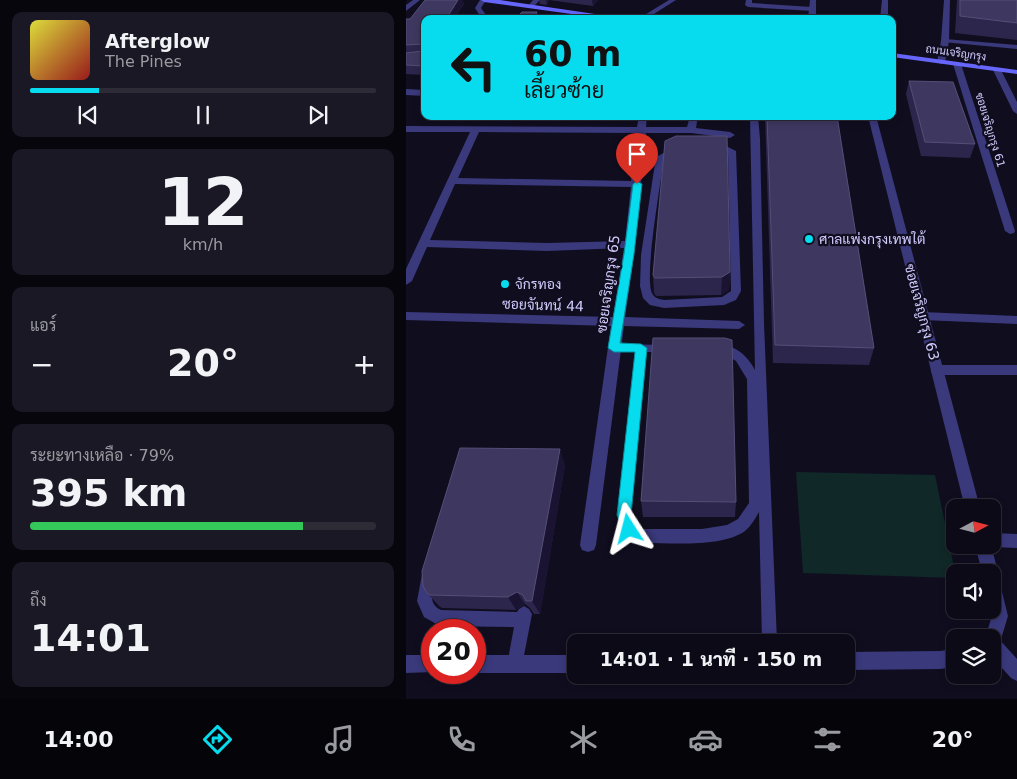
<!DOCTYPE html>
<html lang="th">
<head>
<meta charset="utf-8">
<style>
	body { margin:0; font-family:"DejaVu Sans",Sarabun,sans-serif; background:#1a1824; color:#f1f3f6; height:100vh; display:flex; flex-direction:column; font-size:19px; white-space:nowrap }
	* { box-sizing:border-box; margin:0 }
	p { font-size:16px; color:#9a9aa1 }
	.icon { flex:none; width:28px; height:28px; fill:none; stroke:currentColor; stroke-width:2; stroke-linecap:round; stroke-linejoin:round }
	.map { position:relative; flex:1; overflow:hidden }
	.drawer { display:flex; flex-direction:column; gap:12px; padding:12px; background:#07060d; width:406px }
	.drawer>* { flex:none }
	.top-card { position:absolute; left:15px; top:15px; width:475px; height:105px; border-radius:10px; box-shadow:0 2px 8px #0003,0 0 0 1px #2c2b36; background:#07dcef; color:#111; overflow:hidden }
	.needle { width:32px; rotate:83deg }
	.buttons { position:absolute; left:540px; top:499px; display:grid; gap:10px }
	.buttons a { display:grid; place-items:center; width:55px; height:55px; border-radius:10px; background:#0c0a17; box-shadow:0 2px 8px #0003,0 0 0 1px #2c2b36; font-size:25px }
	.speed { position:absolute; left:15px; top:619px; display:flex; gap:10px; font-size:25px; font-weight:700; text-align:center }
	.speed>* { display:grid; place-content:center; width:65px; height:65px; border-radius:50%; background:#0c0a17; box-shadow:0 2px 8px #0003,0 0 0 1px #2c2b36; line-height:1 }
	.speed .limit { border:8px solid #d22; background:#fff; color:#111 }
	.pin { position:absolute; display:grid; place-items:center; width:42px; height:42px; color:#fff; margin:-51px -21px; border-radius:50% 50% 50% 0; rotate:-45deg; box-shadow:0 0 5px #0007 }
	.pin .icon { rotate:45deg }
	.me { position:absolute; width:55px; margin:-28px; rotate:351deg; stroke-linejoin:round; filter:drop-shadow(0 0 4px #0008) }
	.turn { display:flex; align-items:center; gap:18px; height:105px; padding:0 20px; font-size:22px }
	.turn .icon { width:65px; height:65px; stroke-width:2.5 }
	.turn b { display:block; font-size:35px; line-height:42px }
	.big { font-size:38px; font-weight:800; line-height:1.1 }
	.drawer .widget { flex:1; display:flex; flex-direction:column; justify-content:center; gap:8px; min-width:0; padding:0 18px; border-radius:10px; background:#1a1824 }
	.drawer .dial { align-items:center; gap:0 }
	.dial b { font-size:65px; line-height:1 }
	.song { display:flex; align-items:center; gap:15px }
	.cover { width:60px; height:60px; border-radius:8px; background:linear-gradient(135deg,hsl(60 70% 55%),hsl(0 70% 35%)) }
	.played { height:5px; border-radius:2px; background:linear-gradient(90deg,#07dcef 20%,#2c2b36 20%) }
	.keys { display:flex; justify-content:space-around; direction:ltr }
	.heat { display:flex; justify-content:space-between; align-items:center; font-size:28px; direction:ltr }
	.charge { height:8px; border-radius:4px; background:linear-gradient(90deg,#34c759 79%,#2c2b36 0) }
	.trip { position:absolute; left:161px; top:634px; width:288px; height:50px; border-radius:10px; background:#0c0a17; box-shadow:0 2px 8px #0003,0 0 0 1px #2c2b36; font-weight:800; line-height:50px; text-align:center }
	.dock { display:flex; height:80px; justify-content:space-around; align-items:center; background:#050409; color:#9a9aa1 }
	.dock .icon { width:35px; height:35px }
	.dock .on { color:#07dcef }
	.dock b { font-size:22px; color:#f1f3f6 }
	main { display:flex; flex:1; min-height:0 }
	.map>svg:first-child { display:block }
</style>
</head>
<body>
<main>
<section class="drawer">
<div class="widget">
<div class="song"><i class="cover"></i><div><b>Afterglow</b><p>The Pines</p></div></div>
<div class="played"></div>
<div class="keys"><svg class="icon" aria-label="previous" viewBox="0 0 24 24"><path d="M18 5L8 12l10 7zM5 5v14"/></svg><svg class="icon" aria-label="pause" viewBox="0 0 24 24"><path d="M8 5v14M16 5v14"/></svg><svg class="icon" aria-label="next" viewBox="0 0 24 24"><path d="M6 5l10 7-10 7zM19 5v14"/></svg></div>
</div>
<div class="widget dial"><b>12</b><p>km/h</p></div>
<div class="widget"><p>แอร์</p>
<div class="heat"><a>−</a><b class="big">20°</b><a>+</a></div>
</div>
<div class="widget"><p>ระยะทางเหลือ · 79%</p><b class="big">395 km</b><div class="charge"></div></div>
<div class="widget"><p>ถึง</p><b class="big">14:01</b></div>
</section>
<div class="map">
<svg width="611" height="699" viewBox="0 0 611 699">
	<rect width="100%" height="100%" fill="#100d1f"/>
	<polygon fill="#102827" points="390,472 529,475 549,572 549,578 397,573"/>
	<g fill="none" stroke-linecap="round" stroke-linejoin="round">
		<g fill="#3a397c" fill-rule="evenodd">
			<polygon points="74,0 80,0 75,8 80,15 137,17 140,19 76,19 69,8"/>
			<polygon points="127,0 134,0 127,7 123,7 122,6"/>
			<polygon points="263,0 270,0 240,19 232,19"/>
			<polygon points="340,0 346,0 346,3 406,7 409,9 406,11 342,7 339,5"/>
			<polygon points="539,39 611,45 611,49 537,42 537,40"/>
			<path d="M344 116H352L354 139 358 323 371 642H356L353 512C349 519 345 526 339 531 314 549 259 542 230 543 218 538 215 526 211 515L229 352 204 351 202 348 204 345 208 344 261 345 265 346 267 349 265 352H240L225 515 228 525 233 529H296L321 525 332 519 343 503 341 379 330 361 322 356 308 353 306 350 308 347C326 341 341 355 349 370Z"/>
			<path d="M316 144 330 151 335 291 330 300 318 305 258 308 244 305 237 298 234 286 235 255 250 157 269 147ZM315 150 322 152 325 291 316 297 258 300C253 299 248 298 246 293 238 276 255 182 258 158L271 152Z"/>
			<path d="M22 567 27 569C34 585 16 600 35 610L111 612 113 609 118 606 123 609 126 614 115 671 109 673 103 671 101 665 108 627 34 626 18 617 11 601 17 569Z"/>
		</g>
		<g fill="#3a397c" fill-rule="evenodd">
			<polygon points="7,0 14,0 0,11 0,5"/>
			<polygon points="404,0 410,0 410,19 402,19"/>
			<polygon points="476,0 482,0 482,19 474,19"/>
			<polygon points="538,0 544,0 543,41 539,62 535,64 531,62 535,41"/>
			<polygon points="548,62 555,64 609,231 608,233 604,234 599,231 547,64"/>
			<polygon points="588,68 595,70 611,102 611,114 607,111 587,70"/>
			<polygon points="0,89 19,90 19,96 0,95"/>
			<path d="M233 116H241L240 127H281L284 116H292L290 128 324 132 329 135 324 138 285 133H240L228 254 219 317 333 321 339 325 333 329 218 326 190 545 188 550 182 552 176 550 174 545 205 326 0 320V312L207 317 218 248 141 251 21 247 6 281 0 285V269L64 132H0V126L231 127ZM73 132 231 133 225 181 52 178ZM49 184 225 187 219 241 141 243 24 240Z"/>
			<polygon points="516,312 611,316 611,324 516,320 510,316"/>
			<polygon points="531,365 611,365 611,375 531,375 526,374 525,370 526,366"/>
			<polygon points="586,533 611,534 611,548 586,547 581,545 586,545"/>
			<polygon points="586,635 592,638 611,659 611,681 605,678 586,657 586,638 581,638"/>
		</g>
		<g fill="#3a397c" fill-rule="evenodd">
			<polygon points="462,116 470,116 574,508 559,508"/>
			<polygon points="569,545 585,545 592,572 590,577 594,584 602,616 592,649 586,651 586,638 579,638 586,616 584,610 586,610 586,572 576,572"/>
			<polygon points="549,649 549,667 534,669 440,670 440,652 534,651"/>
			<polygon points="0,655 26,655 27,672 0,673"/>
			<rect x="69" y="655" width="101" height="18"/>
		</g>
		<g fill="#6766fb" fill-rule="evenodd">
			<polygon points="75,0 94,0 223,19 202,19 78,2"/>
			<polygon points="486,53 611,70 611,74 486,57"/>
		</g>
	</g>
	<g fill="#2c264c">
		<polygon points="19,0 56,0 58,4 48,19 19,19 19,75 0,74 0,19 4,19"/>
		<polygon points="133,0 192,0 187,6 143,0 141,5 134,4"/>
		<polygon points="551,0 611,0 611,40 549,33"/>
		<polygon points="503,81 569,144 564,158 515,156 500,94"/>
		<polygon points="359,116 431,116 468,348 463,365 367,363"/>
		<polygon points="324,272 323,290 315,295 250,296 248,293 247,275"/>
		<polygon points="159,465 134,614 128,614 124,608 119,604 110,610 36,608 33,606 21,593"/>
		<polygon points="235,501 330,502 329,517 237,517"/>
	</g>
	<g fill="#1a1432">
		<polygon points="52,0 56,0 58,4 48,19 40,19"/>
		<polygon points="140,0 143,0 141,5"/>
		<polygon points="186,0 192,0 187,6"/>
		<polygon points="131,12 133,19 128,19"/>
		<polygon points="324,272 323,290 315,295 316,277"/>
		<polygon points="154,449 159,465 134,614 126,601"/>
		<polygon points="111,592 119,604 110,610 102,597"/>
	</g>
	<g fill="#3e375f" stroke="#554f78">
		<polygon points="19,0 52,0 40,19 19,19 19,66 0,65 0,53 17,51 18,46 16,44 0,45 0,19 4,19"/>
		<polygon points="554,0 611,0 611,23 554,16"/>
		<polygon points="116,12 131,12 128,19 102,19 104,15 113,15"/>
		<polygon points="186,15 223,15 222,19 185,19"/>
		<polygon points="503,81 547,82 569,144 519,142"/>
		<polygon points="361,116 431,116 468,348 369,345"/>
		<polygon points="270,136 321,136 324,272 316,277 249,278 247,275 259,141"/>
		<polygon points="247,338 319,338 326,340 330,502 235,501"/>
		<polygon points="54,448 154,449 126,601 120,601 117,595 111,592 102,597 24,595 21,593 17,586 16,571"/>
	</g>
	<polygon fill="#07dcef" stroke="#058f9b" points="231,181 236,184 228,254 214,343 235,344 241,348 225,515 230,529 228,534 223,536 218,534 211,515 229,352 208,352 202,348 218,254 227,184"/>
	<g fill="#07dcef" stroke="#100d1f" stroke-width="2">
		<circle cx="403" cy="239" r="5"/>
		<circle cx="99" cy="284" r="5"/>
	</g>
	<g text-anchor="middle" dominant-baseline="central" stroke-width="4.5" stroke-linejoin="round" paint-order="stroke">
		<g font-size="11" fill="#d1ccfe" stroke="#100d1f">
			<text transform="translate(550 53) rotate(8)">ถนนเจริญกรุง</text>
			<text transform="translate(584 130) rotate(73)">ซอยเจริญกรุง 61</text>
		</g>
		<g font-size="14" fill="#d1ccfe" stroke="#100d1f" text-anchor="start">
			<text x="413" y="239">ศาลแพ่งกรุงเทพใต้</text>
			<text x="109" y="284">จักรทอง</text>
		</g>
		<g font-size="14" fill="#d1ccfe" stroke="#100d1f">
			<text transform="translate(202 284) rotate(-82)">ซอยเจริญกรุง 65</text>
			<text transform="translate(137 305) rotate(2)">ซอยจันทน์ 44</text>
			<text transform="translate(516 312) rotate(75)">ซอยเจริญกรุง 63</text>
		</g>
	</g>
</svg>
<div class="buttons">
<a><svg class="needle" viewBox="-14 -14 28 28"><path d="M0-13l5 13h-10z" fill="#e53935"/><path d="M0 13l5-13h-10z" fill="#9a9aa1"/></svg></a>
<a><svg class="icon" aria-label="sound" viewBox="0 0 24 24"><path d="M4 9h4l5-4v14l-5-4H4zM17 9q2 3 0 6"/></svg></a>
<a><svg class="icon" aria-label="layers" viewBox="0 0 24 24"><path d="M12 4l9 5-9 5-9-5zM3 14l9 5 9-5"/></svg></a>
</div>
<div class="speed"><div class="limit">20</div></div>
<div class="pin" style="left:231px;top:184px;background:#d93025"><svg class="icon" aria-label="arrive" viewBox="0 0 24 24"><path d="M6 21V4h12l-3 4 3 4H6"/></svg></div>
<svg class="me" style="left:223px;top:529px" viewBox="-20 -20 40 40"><path d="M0-17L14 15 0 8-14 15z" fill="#07dcef" stroke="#fff" stroke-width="4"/></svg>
<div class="trip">14:01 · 1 นาที · 150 m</div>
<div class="top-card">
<div class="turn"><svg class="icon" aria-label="left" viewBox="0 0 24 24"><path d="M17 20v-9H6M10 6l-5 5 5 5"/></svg><div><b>60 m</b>เลี้ยวซ้าย</div></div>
</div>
</div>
</main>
<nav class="dock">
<b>14:00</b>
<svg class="icon on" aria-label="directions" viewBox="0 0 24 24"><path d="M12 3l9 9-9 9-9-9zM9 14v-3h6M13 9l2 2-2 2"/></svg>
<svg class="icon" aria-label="music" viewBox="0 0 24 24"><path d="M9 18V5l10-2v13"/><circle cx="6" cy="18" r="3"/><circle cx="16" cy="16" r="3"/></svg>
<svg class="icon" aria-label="phone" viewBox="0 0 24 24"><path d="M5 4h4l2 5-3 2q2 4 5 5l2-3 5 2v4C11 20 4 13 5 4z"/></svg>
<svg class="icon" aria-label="climate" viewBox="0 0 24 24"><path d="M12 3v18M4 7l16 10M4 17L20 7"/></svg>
<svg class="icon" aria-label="car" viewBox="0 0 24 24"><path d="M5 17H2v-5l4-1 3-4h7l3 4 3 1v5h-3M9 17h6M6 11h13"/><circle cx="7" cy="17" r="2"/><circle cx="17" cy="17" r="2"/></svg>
<svg class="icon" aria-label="filters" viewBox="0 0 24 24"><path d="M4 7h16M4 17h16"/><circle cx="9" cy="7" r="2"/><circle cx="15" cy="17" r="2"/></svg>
<b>20°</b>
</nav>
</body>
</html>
